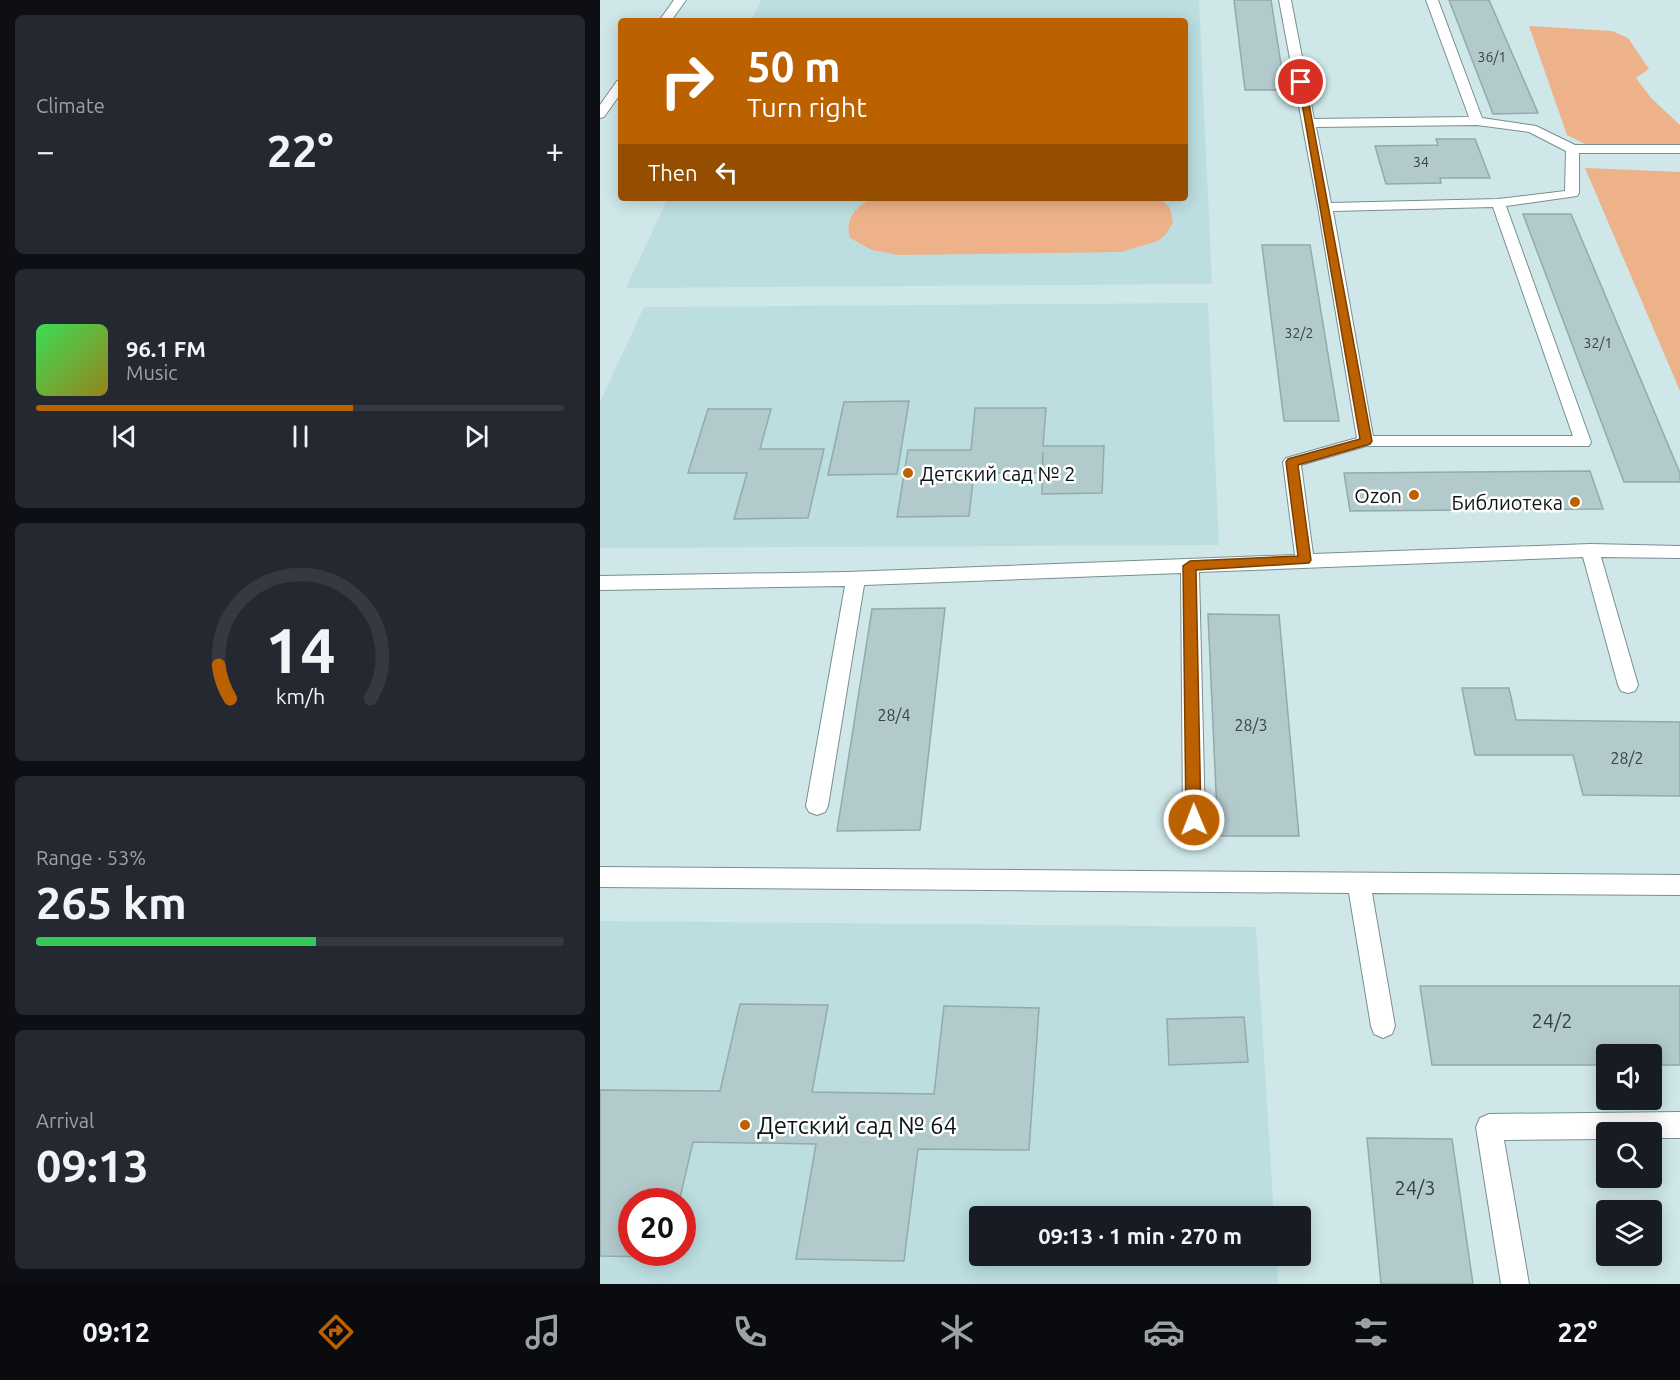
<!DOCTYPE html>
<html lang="en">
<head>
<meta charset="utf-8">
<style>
	body { margin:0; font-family:Ubuntu,sans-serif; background:#242831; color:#f1f3f6; height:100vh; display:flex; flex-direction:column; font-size:22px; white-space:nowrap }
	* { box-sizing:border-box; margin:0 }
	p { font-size:20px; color:#9ea1a6 }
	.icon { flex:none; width:33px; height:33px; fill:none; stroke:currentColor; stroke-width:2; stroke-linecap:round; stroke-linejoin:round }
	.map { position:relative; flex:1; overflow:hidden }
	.drawer { display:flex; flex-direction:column; gap:15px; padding:15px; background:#0d0f14; width:600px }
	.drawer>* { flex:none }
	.guide { position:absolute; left:18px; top:18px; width:570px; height:183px; border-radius:6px; box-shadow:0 3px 15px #0003; background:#bb6100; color:#fff; overflow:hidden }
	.controls { position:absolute; left:996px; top:1044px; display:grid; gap:12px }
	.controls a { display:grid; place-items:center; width:66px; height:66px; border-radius:6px; background:#171b24; box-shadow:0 3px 15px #0003; font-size:30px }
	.speed { position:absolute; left:18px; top:1188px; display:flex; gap:12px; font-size:30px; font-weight:700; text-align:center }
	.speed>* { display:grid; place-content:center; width:78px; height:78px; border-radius:50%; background:#171b24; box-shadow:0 3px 15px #0003; line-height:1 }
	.speed .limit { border:9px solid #d22; background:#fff; color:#111 }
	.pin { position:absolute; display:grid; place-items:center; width:51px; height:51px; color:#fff; margin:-26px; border:3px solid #fff; border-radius:50%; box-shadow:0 2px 6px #0007 }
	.me { position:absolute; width:66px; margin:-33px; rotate:359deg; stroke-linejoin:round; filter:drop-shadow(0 0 4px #0008) }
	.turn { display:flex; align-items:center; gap:21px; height:126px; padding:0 30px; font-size:27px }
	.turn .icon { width:78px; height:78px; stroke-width:2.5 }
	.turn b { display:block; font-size:42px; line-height:51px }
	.then { display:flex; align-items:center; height:57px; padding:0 30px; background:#0003; gap:12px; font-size:22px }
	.big { font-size:45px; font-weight:700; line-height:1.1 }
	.drawer .card { flex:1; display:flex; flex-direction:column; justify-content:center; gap:9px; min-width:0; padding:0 21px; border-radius:9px; background:#242831 }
	.drawer .dial { align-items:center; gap:0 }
	.dial svg { height:156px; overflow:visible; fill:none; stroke:#363941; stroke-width:7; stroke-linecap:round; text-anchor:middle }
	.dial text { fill:#f1f3f6; stroke:none }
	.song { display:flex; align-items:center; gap:18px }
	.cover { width:72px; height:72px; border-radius:9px; background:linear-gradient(135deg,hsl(130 70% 55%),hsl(50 70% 35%)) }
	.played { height:6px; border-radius:3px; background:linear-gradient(90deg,#bb6100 60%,#363941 60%) }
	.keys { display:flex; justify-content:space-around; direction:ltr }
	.heat { display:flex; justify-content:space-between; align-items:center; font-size:33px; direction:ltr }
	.charge { height:9px; border-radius:4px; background:linear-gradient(90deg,#34c759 53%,#363941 0) }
	.trip { position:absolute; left:369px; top:1206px; width:342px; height:60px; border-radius:6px; background:#171b24; box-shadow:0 3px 15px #0003; font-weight:700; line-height:60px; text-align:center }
	.menu { display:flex; height:96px; justify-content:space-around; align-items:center; background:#090b0e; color:#9ea1a6 }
	.menu .icon { width:42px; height:42px }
	.menu .on { color:#bb6100 }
	.menu b { font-size:27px; color:#f1f3f6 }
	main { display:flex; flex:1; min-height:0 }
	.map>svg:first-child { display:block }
</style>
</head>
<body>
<main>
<section class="drawer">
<div class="card"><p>Climate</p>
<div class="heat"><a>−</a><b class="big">22°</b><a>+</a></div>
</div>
<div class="card">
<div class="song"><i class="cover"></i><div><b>96.1 FM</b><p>Music</p></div></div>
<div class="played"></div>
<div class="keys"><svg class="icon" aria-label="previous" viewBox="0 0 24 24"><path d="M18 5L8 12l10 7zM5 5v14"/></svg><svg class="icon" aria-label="pause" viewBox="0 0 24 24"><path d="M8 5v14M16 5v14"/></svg><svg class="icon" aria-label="next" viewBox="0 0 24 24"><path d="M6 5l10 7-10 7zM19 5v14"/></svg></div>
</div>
<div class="card dial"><svg viewBox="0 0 100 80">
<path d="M14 69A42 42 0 1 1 86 69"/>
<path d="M14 69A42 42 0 0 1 8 52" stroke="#bb6100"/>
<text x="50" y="56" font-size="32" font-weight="700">14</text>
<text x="50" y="72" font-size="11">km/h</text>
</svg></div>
<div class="card"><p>Range · 53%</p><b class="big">265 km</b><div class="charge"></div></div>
<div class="card"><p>Arrival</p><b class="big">09:13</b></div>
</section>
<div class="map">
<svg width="1080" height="1284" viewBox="0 0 1080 1284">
	<rect width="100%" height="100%" fill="#cfe7e9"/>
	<g fill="#bcdee1" fill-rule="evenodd">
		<polygon points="161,0 599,0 612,284 26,288 68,198 585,198 585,21 151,21"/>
		<polygon points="608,303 619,545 0,548 0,402 44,307"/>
		<path d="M0 921 656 927 674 1216H380V1256H677L678 1284H0ZM32 1202H82V1252H32Z"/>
	</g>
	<g fill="#edb289">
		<polygon points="929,26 1012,31 1028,38 1049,69 1036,78 1051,98 1080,125 1080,154 991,147 967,135"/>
		<polygon points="985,168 1080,172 1080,391"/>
		<path d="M272 198H559L570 208 573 223 565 235 558 241 521 252 299 255 272 250 250 238C244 219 256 207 272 198Z"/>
	</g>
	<g fill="#b3cacc" stroke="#93aaac" stroke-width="1.5">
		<polygon points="634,0 671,0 685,90 645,90"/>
		<polygon points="849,0 889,0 938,113 893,114"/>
		<polygon points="836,139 875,139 890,178 840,178 841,183 786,184 775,146 838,145"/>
		<polygon points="923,214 971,214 1080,473 1080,482 1024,482"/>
		<polygon points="662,245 710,245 739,421 684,421"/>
		<polygon points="309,401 297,474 228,475 244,402"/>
		<polygon points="375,408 446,408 443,446 504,446 502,493 442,494 443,452 442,473 374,473 369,516 297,517 308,450 371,450"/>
		<polygon points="108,409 171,409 160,449 224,449 208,518 134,519 147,473 88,473"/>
		<polygon points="990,471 1003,509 750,511 744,473"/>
		<polygon points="345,608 320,830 237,831 272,609"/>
		<polygon points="608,614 679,615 699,836 618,836"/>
		<polygon points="862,688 909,688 916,720 1080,722 1080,796 983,795 973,755 875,755"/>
		<polygon points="820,986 1080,986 1080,1065 1052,1065 1052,1054 1006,1054 1006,1065 832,1065"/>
		<polygon points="140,1004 228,1005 212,1092 334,1094 344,1006 439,1008 429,1150 318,1149 304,1261 196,1259 216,1144 93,1142 79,1202 32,1202 32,1252 67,1252 66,1257 0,1256 0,1090 120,1091"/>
		<polygon points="644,1017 648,1062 569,1065 567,1019"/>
		<polygon points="767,1138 852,1139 873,1284 781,1284"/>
	</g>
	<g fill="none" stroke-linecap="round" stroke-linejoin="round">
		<g stroke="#798f91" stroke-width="2">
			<g id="lane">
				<polygon points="74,0 86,0 71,21 59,21"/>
				<path d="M679 0H691L714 119 869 117 826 0H838L882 118 936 126 975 145H1080V153H979V193L977 196 906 206 991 442 989 446H766L701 465 713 554 990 544 1080 546V558L1001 557 1038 685 1035 691 1028 693 1021 691 1018 685 983 557 599 572 605 820 602 827 594 829 586 827 583 820 581 573 264 585 228 806 225 812 217 815 209 812 206 806 245 586 0 590V576L247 572 695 555 683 462 686 458 757 438 718 207ZM877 125 929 132 966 151 965 191 898 199 731 203 716 127ZM893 207 973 436H773L733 211Z"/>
				<polygon points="21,80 21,93 4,117 0,118 0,105 17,81"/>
				<polygon points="0,867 1080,875 1080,895 772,893 795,1026 792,1034 783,1038 774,1034 771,1026 749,893 0,887"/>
				<polygon points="1080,1112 1080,1138 1052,1138 1052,1132 1006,1132 1006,1139 904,1140 929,1284 901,1284 876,1127 880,1118 889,1114"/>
			</g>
		</g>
		<use href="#lane" fill="#fff" fill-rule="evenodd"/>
	</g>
	<polygon fill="#bb6100" stroke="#7a3f00" stroke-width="1.5" points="698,80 705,82 772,441 770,444 698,465 711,560 709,563 596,570 601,820 599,825 594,827 588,825 586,820 583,566 590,561 698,556 686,462 688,459 760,439"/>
	<g fill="#bb6100" stroke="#fff" stroke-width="2">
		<circle cx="308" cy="473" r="6"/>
		<circle cx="814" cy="495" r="6"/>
		<circle cx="975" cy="502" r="6"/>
		<circle cx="145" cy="1125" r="6"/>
	</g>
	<g text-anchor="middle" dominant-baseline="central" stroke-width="5" stroke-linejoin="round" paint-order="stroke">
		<g font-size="14" fill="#364243">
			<text x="892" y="57">36/1</text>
			<text x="821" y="162">34</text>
			<text x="699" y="333">32/2</text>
			<text x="998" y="343">32/1</text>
		</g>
		<g font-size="16" fill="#364243">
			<text x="294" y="715">28/4</text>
			<text x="651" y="725">28/3</text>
			<text x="1027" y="758">28/2</text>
		</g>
		<g font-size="20" fill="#0c1515" stroke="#fff" text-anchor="end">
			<text x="320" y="473" text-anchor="start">Детский сад № 2</text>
			<text x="802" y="495">Ozon</text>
			<text x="963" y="502">Библиотека</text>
		</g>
		<g font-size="20" fill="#364243">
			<text x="952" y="1020">24/2</text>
			<text x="815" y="1187">24/3</text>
		</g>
		<g font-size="24" fill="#0c1515" stroke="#fff" text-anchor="start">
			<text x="157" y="1125">Детский сад № 64</text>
		</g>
	</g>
</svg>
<div class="controls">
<a><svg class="icon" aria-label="sound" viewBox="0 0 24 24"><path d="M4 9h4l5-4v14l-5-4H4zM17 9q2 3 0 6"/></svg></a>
<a><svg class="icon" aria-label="search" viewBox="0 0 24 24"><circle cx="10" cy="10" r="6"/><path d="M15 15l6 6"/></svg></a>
<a><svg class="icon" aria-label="layers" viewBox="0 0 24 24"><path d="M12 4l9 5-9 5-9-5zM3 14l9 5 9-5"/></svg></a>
</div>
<div class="speed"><div class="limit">20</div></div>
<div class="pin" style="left:701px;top:82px;background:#d93025"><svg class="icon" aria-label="arrive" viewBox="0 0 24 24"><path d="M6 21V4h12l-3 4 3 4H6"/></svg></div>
<svg class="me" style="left:594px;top:820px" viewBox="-20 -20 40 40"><circle r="17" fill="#bb6100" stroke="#fff" stroke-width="3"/><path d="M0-11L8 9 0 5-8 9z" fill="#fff"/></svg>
<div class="trip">09:13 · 1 min · 270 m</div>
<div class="guide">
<div class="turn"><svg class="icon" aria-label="right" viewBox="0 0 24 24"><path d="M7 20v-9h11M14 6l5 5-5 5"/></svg><div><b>50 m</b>Turn right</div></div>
<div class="then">Then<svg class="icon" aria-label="left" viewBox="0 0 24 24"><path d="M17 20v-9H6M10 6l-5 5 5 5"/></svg></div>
</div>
</div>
</main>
<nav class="menu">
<b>09:12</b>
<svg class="icon on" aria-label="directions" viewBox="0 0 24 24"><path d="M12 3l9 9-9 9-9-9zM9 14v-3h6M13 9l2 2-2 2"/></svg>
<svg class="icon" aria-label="music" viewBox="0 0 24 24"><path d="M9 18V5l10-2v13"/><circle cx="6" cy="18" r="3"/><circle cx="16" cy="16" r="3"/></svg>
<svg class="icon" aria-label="phone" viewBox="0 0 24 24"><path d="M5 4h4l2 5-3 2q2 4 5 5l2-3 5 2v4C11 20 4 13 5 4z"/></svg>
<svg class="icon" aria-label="climate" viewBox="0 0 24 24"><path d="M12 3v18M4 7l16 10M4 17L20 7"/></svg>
<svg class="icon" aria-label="car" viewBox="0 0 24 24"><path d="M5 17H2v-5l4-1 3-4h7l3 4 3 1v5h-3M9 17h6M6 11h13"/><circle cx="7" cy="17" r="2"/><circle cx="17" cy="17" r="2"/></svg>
<svg class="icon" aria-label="filters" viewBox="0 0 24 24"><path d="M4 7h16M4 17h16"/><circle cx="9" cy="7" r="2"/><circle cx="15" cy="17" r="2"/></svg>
<b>22°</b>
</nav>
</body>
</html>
